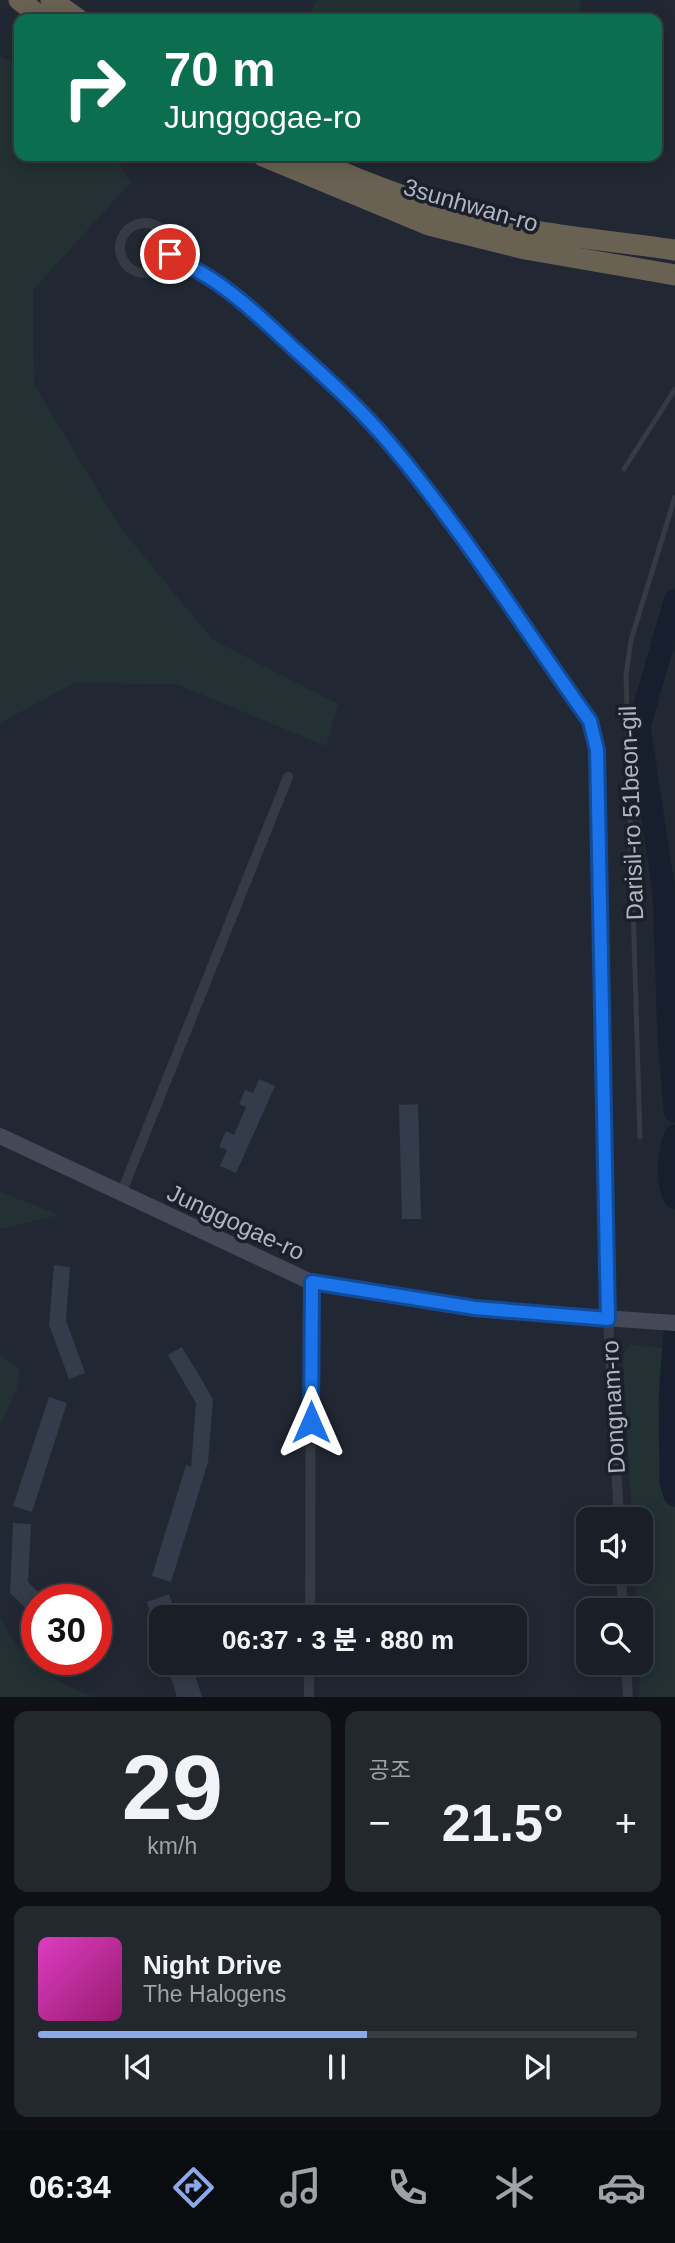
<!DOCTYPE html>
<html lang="ko">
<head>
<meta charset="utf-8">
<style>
	body { margin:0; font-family:Arial,"Noto Sans KR",sans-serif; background:#23272e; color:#f1f3f6; height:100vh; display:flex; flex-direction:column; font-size:26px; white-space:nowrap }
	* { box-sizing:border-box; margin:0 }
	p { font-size:23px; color:#9fa2a7 }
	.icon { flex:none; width:38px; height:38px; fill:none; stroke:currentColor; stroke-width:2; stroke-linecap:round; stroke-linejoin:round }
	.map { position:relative; height:1697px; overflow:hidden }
	.sheet { display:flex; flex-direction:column; gap:14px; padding:14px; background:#0e1015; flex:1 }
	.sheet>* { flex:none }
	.guide { position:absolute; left:14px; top:14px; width:648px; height:147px; border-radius:14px; box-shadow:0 4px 18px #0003,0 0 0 2px #383c43; background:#0b6e4f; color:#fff; overflow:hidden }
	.tools { position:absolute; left:576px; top:1507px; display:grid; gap:14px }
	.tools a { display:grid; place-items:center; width:77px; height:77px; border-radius:14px; background:#1a1e26; box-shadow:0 4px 18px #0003,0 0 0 2px #383c43; font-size:35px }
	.speed { position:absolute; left:21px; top:1584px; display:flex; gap:14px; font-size:35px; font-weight:700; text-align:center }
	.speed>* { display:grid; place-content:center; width:91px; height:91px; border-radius:50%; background:#1a1e26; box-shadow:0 4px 18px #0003,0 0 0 2px #383c43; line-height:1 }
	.speed .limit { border:10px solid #d22; background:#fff; color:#111 }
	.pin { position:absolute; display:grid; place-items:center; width:60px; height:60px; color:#fff; margin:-30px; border:4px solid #fff; border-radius:50%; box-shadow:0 2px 7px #0007 }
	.me { position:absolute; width:77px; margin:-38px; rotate:0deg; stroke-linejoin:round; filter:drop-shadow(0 0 5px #0008) }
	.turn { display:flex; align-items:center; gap:24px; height:147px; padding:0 35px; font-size:32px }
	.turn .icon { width:91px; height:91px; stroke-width:2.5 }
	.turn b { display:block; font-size:49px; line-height:60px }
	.big { font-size:52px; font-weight:800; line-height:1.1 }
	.sheet .card { flex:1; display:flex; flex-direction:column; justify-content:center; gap:10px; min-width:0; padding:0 24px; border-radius:14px; background:#23272e }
	.sheet .dial { align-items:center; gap:0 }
	.dial b { font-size:91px; line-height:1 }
	.song { display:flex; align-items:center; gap:21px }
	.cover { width:84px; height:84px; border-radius:10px; background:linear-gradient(135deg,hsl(310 70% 55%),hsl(320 70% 35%)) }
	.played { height:7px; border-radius:4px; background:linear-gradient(90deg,#8ba8ea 55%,#383c43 55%) }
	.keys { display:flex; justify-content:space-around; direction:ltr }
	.heat { display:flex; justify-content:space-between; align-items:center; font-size:38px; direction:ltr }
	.sheet .tiles { flex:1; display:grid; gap:14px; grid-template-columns:1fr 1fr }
	.card:last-child { grid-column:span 2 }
	.trip { position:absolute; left:149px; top:1605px; width:378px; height:70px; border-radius:14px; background:#1a1e26; box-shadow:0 4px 18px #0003,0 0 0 2px #383c43; font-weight:800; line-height:70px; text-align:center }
	.dock { display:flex; height:112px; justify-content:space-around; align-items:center; background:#0a0c0f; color:#9fa2a7 }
	.dock .icon { width:49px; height:49px }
	.dock .current { color:#8ba8ea }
	.dock b { font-size:32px; color:#f1f3f6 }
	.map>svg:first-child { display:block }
</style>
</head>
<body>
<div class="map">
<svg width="675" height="1697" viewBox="0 0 675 1697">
	<rect width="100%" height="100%" fill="#222833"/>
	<g fill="#233134">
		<polygon points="317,0 581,0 578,19 307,19"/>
		<polygon points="0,56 19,67 19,156 115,156 130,183 33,290 34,385 122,530 213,640 338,704 326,746 176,684 74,683 0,723"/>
		<polygon points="0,1192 59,1215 0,1229"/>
		<polygon points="630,1344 675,1350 675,1697 639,1697 640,1610 637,1610 635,1572 640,1572 640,1519 632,1519 623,1357"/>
		<polygon points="0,1355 20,1370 17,1388 0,1425"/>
		<path d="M0 1618C22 1660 51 1680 94 1697H0Z"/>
	</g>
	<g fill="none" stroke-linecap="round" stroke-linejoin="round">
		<g stroke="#171f2f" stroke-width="23">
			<polyline points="675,601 639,727 664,892 669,1039 675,1111"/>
			<path d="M675 1136C669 1152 666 1182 675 1197"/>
			<polyline points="675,1332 670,1398 671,1482 675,1495"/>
		</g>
	</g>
	<g fill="#343b4a">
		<polygon points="259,1079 275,1086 236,1173 220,1166 227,1150 219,1147 226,1131 234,1135 246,1107 239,1104 245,1090 253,1093"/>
		<polygon points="418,1104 421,1219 402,1219 399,1105"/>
		<polygon points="54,1265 70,1267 66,1320 85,1373 69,1379 49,1325"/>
		<polygon points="182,1347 213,1399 208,1462 171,1582 152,1576 186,1465 191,1467 196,1403 168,1355"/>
		<polygon points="49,1397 67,1403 32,1512 13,1506"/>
		<polygon points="13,1523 31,1524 28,1582 46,1600 37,1600 37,1619 10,1593"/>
		<polygon points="169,1594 177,1617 161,1617 161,1639 159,1639 147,1602"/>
		<polygon points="166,1662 191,1662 202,1697 177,1697"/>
	</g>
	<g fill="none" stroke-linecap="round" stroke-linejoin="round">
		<g stroke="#353a44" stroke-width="5">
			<polyline points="624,469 675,389"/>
			<polyline points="640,1137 626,675 631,640 675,497"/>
		</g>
		<g stroke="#353a44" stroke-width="10">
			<circle cx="145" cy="248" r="25"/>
			<path d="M168 257C212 273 251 309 285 340 322 373 359 407 391 445 464 532 524 629 590 721L597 750 608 1319 619 1519"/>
			<polyline points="121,1194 288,777"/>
			<polyline points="621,1572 623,1610"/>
			<polyline points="310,1617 311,1282"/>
			<polyline points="626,1662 628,1697"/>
			<polyline points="309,1697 309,1662"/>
		</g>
		<polyline stroke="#434957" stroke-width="16" points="0,1136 311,1282 475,1309 675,1323"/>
		<g stroke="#696253" stroke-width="21">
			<polyline points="19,0 44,19"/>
			<polyline points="51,0 78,19"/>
			<polyline points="263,156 429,225 525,249 675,275"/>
			<path d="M306 156C378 190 457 217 536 231 582 239 629 243 675 250"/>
		</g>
	</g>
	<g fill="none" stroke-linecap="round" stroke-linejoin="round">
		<g stroke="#114b97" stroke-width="18">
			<path id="route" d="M170 254 168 257C214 273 254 311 289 344 324 376 360 408 391 445 464 532 524 629 590 721L597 750 608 1319 475 1308 312 1282 311 1422"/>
		</g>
		<use href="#route" stroke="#1a73e8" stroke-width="12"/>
	</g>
	<g text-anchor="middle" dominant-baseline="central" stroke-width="7" stroke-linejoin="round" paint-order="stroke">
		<g font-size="24" fill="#afb4c1" stroke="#1a1f29">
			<text transform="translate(471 205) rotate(16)">3sunhwan-ro</text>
			<text transform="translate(631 813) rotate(-92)">Darisil-ro 51beon-gil</text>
			<text transform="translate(236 1222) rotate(25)">Junggogae-ro</text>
			<text transform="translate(613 1407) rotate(-93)">Dongnam-ro</text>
		</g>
	</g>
</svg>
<div class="tools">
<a><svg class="icon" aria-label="sound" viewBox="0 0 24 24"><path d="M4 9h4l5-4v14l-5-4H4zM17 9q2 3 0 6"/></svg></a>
<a><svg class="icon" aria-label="search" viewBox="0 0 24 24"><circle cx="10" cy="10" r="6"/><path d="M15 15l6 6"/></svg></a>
</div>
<div class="speed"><div class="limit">30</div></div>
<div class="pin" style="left:170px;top:254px;background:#d93025"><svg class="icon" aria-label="arrive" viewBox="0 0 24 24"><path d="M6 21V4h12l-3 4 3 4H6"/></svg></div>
<svg class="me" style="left:311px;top:1422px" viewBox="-20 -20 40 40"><path d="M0-17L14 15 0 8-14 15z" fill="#1a73e8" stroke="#fff" stroke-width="4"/></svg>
<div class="trip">06:37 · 3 분 · 880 m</div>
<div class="guide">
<div class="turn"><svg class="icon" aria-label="right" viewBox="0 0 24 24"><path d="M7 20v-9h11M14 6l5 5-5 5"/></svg><div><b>70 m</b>Junggogae-ro</div></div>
</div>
</div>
<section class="sheet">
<div class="tiles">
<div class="card dial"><b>29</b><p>km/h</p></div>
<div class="card"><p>공조</p>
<div class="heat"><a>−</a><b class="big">21.5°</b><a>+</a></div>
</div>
<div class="card">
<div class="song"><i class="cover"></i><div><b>Night Drive</b><p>The Halogens</p></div></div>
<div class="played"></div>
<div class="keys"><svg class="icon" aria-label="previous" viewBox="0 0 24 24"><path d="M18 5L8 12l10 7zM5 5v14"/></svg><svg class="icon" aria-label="pause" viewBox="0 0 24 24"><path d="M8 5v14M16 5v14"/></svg><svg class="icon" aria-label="next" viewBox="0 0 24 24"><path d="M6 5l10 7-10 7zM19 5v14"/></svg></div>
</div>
</div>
</section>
<nav class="dock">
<b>06:34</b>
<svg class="icon current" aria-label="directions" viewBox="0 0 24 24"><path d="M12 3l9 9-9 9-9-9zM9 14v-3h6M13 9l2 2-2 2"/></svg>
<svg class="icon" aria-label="music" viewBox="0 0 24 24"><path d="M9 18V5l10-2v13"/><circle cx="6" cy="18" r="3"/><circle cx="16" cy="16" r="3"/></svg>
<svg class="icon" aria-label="phone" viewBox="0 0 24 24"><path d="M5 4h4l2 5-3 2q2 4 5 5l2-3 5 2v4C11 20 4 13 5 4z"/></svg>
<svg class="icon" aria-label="climate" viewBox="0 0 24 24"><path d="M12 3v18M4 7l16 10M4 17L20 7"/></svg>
<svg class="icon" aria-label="car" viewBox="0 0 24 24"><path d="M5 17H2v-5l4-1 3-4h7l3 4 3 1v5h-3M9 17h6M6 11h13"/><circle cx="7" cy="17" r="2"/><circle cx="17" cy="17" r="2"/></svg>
</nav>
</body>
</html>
